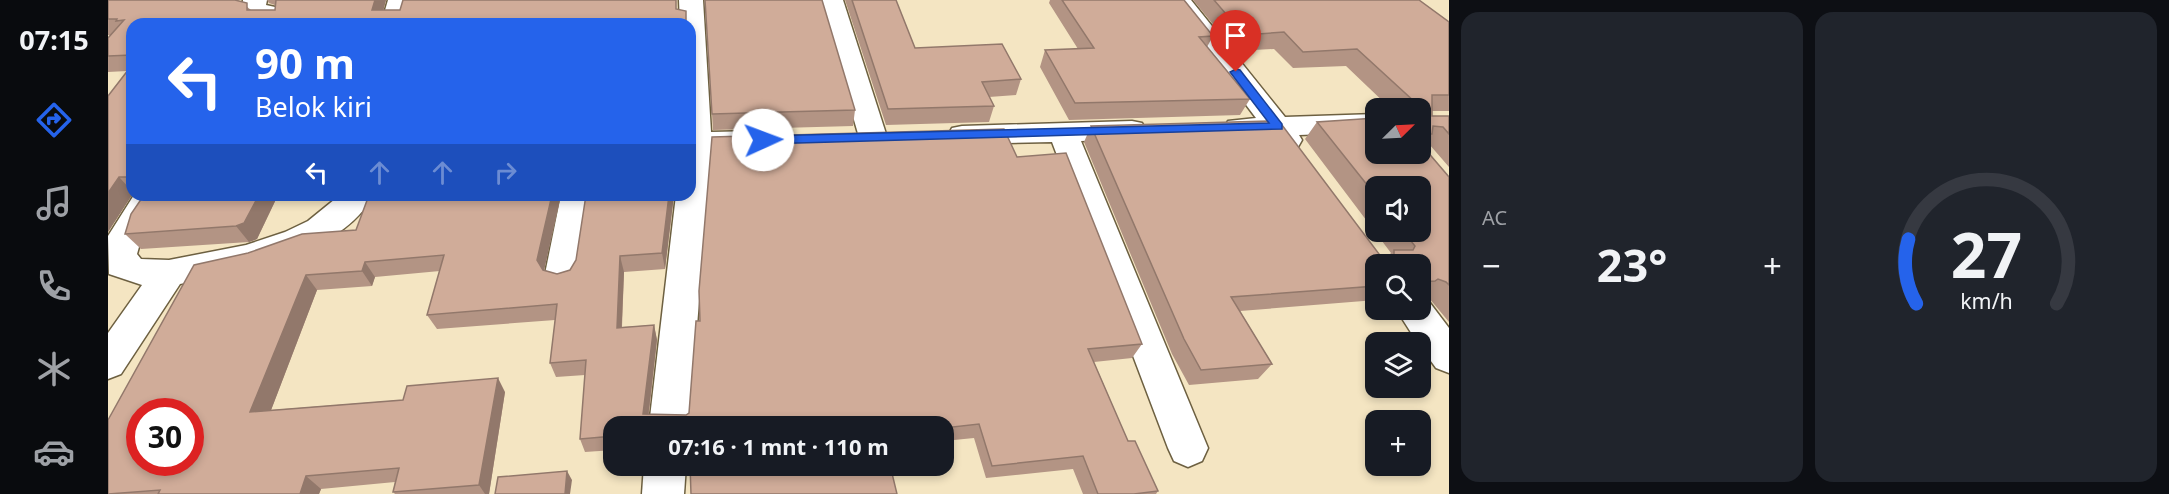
<!DOCTYPE html>
<html lang="id">
<head>
<meta charset="utf-8">
<style>
	body { margin:0; font-family:"Noto Sans",sans-serif; background:#20242c; color:#f1f3f6; height:100vh; display:flex; flex-direction:column; font-size:22px; white-space:nowrap }
	* { box-sizing:border-box; margin:0 }
	p { font-size:20px; color:#9ea1a6 }
	.icon { flex:none; width:33px; height:33px; fill:none; stroke:currentColor; stroke-width:2; stroke-linecap:round; stroke-linejoin:round }
	.map { position:relative; flex:1; overflow:hidden }
	.details { display:flex; flex-direction:column; gap:12px; padding:12px; background:#0d0f14; width:720px }
	.details>* { flex:none }
	.top-card { position:absolute; left:18px; top:18px; width:570px; height:183px; border-radius:18px; box-shadow:0 3px 9px #0003; background:#2563eb; color:#fff; overflow:hidden }
	.needle { width:39px; rotate:66deg }
	.controls { position:absolute; left:1257px; top:98px; display:grid; gap:12px }
	.controls a { display:grid; place-items:center; width:66px; height:66px; border-radius:12px; background:#171b24; box-shadow:0 3px 9px #0003; font-size:30px }
	.speed { position:absolute; left:18px; top:398px; display:flex; gap:12px; font-size:30px; font-weight:700; text-align:center }
	.speed>* { display:grid; place-content:center; width:78px; height:78px; border-radius:50%; background:#171b24; box-shadow:0 3px 9px #0003; line-height:1 }
	.speed .limit { border:9px solid #d22; background:#fff; color:#111 }
	.pin { position:absolute; display:grid; place-items:center; width:51px; height:51px; color:#fff; margin:-62px -26px; border-radius:50% 50% 50% 0; rotate:-45deg; box-shadow:0 0 6px #0007 }
	.pin .icon { rotate:45deg }
	.me { position:absolute; width:66px; margin:-33px; rotate:88deg; stroke-linejoin:round; filter:drop-shadow(0 0 4px #0008) }
	.turn { display:flex; align-items:center; gap:21px; height:126px; padding:0 30px; font-size:27px }
	.turn .icon { width:78px; height:78px; stroke-width:2.5 }
	.turn b { display:block; font-size:42px; line-height:51px }
	.lanes { display:flex; align-items:center; height:57px; padding:0 30px; background:#0003; justify-content:center; gap:30px; direction:ltr }
	.lanes .off { opacity:.35 }
	.big { font-size:45px; font-weight:700; line-height:1.1 }
	.details .card { flex:1; display:flex; flex-direction:column; justify-content:center; gap:9px; min-width:0; padding:0 21px; border-radius:18px; background:#20242c }
	.details .dial { align-items:center; gap:0 }
	.dial svg { height:156px; overflow:visible; fill:none; stroke:#363941; stroke-width:7; stroke-linecap:round; text-anchor:middle }
	.dial text { fill:#f1f3f6; stroke:none }
	.heat { display:flex; justify-content:space-between; align-items:center; font-size:33px; direction:ltr }
	.details .tiles { flex:1; display:grid; gap:12px; grid-template-columns:repeat(2,1fr) }
	.trip { position:absolute; left:495px; top:416px; width:351px; height:60px; border-radius:18px; background:#171b24; box-shadow:0 3px 9px #0003; font-weight:700; line-height:60px; text-align:center }
	main { display:flex; flex:1; min-height:0 }
	.tab-bar { display:flex; flex-direction:column; width:108px; justify-content:space-around; align-items:center; background:#090b0e; color:#9ea1a6 }
	.tab-bar .icon { width:42px; height:42px }
	.tab-bar .current { color:#2563eb }
	.tab-bar b { font-size:27px; color:#f1f3f6 }
	.map>svg:first-child { display:block }
</style>
</head>
<body>
<main>
<nav class="tab-bar">
<b>07:15</b>
<svg class="icon current" aria-label="directions" viewBox="0 0 24 24"><path d="M12 3l9 9-9 9-9-9zM9 14v-3h6M13 9l2 2-2 2"/></svg>
<svg class="icon" aria-label="music" viewBox="0 0 24 24"><path d="M9 18V5l10-2v13"/><circle cx="6" cy="18" r="3"/><circle cx="16" cy="16" r="3"/></svg>
<svg class="icon" aria-label="phone" viewBox="0 0 24 24"><path d="M5 4h4l2 5-3 2q2 4 5 5l2-3 5 2v4C11 20 4 13 5 4z"/></svg>
<svg class="icon" aria-label="climate" viewBox="0 0 24 24"><path d="M12 3v18M4 7l16 10M4 17L20 7"/></svg>
<svg class="icon" aria-label="car" viewBox="0 0 24 24"><path d="M5 17H2v-5l4-1 3-4h7l3 4 3 1v5h-3M9 17h6M6 11h13"/><circle cx="7" cy="17" r="2"/><circle cx="17" cy="17" r="2"/></svg>
</nav>
<div class="map">
<svg width="1341" height="494" viewBox="0 0 1341 494">
	<rect width="100%" height="100%" fill="#f4e5c2"/>
	<g fill="none" stroke-linecap="round" stroke-linejoin="round">
		<g stroke="#6d6041" stroke-width="3">
			<g id="minor">
				<polygon points="135,0 159,0 158,5 167,7 175,16 174,24 150,24 151,17 138,14 134,9"/>
				<polygon points="280,0 304,0 297,24 273,24"/>
				<polygon points="571,0 595,0 603,132 649,131 659,134 663,141 659,148 649,151 603,151 581,426 541,426 568,195 582,195 582,24 572,24"/>
				<polygon points="711,0 735,0 779,137 775,144 765,146 755,144 751,137"/>
				<path d="M1059 0H1083L1177 117 1268 114V132L1191 135 1194 140 1190 147C1176 151 1170 148 1162 136L1130 137 1120 135 1116 128 1120 121 1148 118Z"/>
				<polygon points="1024,121 1034,123 1038,130 1034,137 1024,139 973,141 1100,448 1094,461 1080,467 1066,461 1060,448 944,142 854,144 844,142 840,135 844,128 854,126"/>
				<path d="M26 195H58L36 229 29 254 33 259 61 260 138 245 177 232 200 221 232 195H266C230 257 136 271 72 284L13 374 0 379V333L34 285 1 274 0 236Z"/>
				<polygon points="453,195 483,195 471,274 466,283 454,287 442,283 437,274"/>
				<polygon points="1312,297 1319,299 1341,328 1341,373 1328,368 1312,346 1312,342 1309,342 1288,309 1312,309"/>
				<polygon points="536,465 578,465 576,494 534,494"/>
			</g>
		</g>
		<use href="#minor" fill="#fff" fill-rule="evenodd"/>
	</g>
	<g fill="#b39484" fill-rule="evenodd">
		<polygon points="0,0 133,2 143,10 167,10 167,5 161,3 159,0 278,0 275,10 292,10 569,0 24,24 24,195 0,232 0,96 19,71 0,72 0,38 3,35 0,35"/>
		<polygon points="737,0 788,0 807,48 913,79 908,95 881,97 886,106 881,122 778,125"/>
		<polygon points="942,0 1076,0 1105,36 1099,47 1142,99 1132,115 961,120 932,67 937,50 970,49 941,3"/>
		<path d="M1085 0H1311L1341 22V111H1324V116H1341V167L1321 144 1316 143 1314 145 1341 177V322L1321 298 1312 295V264H1268V300L1132 311 1164 364 1150 379 1081 385 1064 354 976 142 983 126 1277 260 1283 253 1197 139 1209 122 1312 153V108H1282L1238 66 1185 68 1166 49 1127 51ZM1268 186 1312 231H1268Z"/>
		<polygon points="747,110 745,126 605,130 604,114"/>
		<polygon points="909,157 1034,344 1024,358 986,362 1020,441 1050,491 1048,494 975,494 965,469 878,478 866,438 836,441 836,426 506,426 506,450 477,452 472,439 477,375 448,377 442,363 447,320 329,329 319,315 332,271 267,277 264,286 209,290 163,410 397,392 381,494 287,494 285,492 287,482 213,489 211,494 0,494 0,420 248,230 453,195 436,270 449,274 462,270 566,195 557,269 516,272 514,327 546,325 549,340 541,414 578,415 581,413 592,321"/>
		<polygon points="170,195 149,239 141,242 33,249 17,234"/>
	</g>
	<g fill="#92786b">
		<polygon points="267,0 278,0 272,24 264,10"/>
		<polygon points="11,177 24,191 24,195 0,232 0,193"/>
		<polygon points="151,195 170,195 149,239 141,242 128,226"/>
		<polygon points="444,195 453,195 435,275 429,260"/>
		<polygon points="561,195 566,195 557,269 554,253"/>
		<polygon points="512,256 516,272 513,342 509,328"/>
		<polygon points="257,262 267,277 264,286 254,271"/>
		<polygon points="198,275 209,290 157,426 142,412"/>
		<polygon points="546,325 549,340 539,426 535,414"/>
		<polygon points="390,378 397,392 381,494 377,494 371,485"/>
		<polygon points="459,471 464,480 462,494 457,494"/>
		<polygon points="198,476 213,489 211,494 192,494"/>
	</g>
	<g fill="#d0ac99" stroke="#92786b" stroke-width="1.5" fill-rule="evenodd">
		<polygon points="0,0 127,0 139,3 139,10 167,10 168,0 267,0 264,10 292,10 295,0 568,0 568,9 578,11 578,24 24,24 24,55 0,56 0,38 16,20 8,21 9,19 0,19"/>
		<polygon points="597,0 714,0 747,110 604,114"/>
		<polygon points="744,0 788,0 807,48 894,44 913,79 874,82 886,106 780,109"/>
		<polygon points="954,0 1076,0 1105,36 1091,37 1142,99 967,103 937,50 986,48"/>
		<polygon points="1106,0 1311,0 1341,22 1341,95 1324,95 1324,116 1341,116 1341,134 1335,127 1325,126 1324,134 1312,134 1312,116 1321,115 1249,49 1195,52 1176,32 1136,35"/>
		<polygon points="24,65 24,177 11,177 0,193 0,96"/>
		<polygon points="1268,118 1268,153 1312,153 1312,143 1341,177 1341,285 1338,282 1330,279 1327,281 1312,282 1312,264 1268,264 1268,286 1123,297 1164,364 1093,370 1076,339 983,126 1160,121 1164,125 1174,125 1274,258 1283,262 1286,260 1286,250 1305,250 1307,246 1295,231 1312,231 1312,186 1268,186 1268,196 1209,122"/>
		<path d="M896 129 909 157 958 153 1034 344 980 349 1020 441H1027L1050 491 1026 494H990L975 456 884 466 871 424 836 428V426H506V436L472 439 478 360 442 363 449 304 319 315 336 255 257 262 254 271 198 275 142 412 295 400 299 386 390 378 371 485 285 492 291 468 198 476 192 494H50L52 490 0 494V420L86 265 140 253 194 234 248 230 261 195H444L429 260 435 270 449 274 462 270 468 260 478 195H561L554 253 512 256 509 328 546 325 535 414 578 415 581 413 588 321H592L591 291 604 137ZM32 411H82V462H32Z"/>
		<polygon points="36,195 151,195 136,223 128,226 17,234 23,214"/>
		<polygon points="582,465 782,465 789,494 583,494"/>
		<polygon points="459,471 457,494 387,494 390,477"/>
	</g>
	<polygon fill="#2563eb" stroke="#184099" stroke-width="1.5" points="1128,69 1132,70 1174,124 1174,129 655,144 649,140 655,136 1161,123 1122,72"/>
</svg>
<div class="controls">
<a><svg class="needle" viewBox="-14 -14 28 28"><path d="M0-13l5 13h-10z" fill="#e53935"/><path d="M0 13l5-13h-10z" fill="#9ea1a6"/></svg></a>
<a><svg class="icon" aria-label="sound" viewBox="0 0 24 24"><path d="M4 9h4l5-4v14l-5-4H4zM17 9q2 3 0 6"/></svg></a>
<a><svg class="icon" aria-label="search" viewBox="0 0 24 24"><circle cx="10" cy="10" r="6"/><path d="M15 15l6 6"/></svg></a>
<a><svg class="icon" aria-label="layers" viewBox="0 0 24 24"><path d="M12 4l9 5-9 5-9-5zM3 14l9 5 9-5"/></svg></a>
<a>+</a>
</div>
<div class="speed"><div class="limit">30</div></div>
<div class="pin" style="left:1128px;top:72px;background:#d93025"><svg class="icon" aria-label="arrive" viewBox="0 0 24 24"><path d="M6 21V4h12l-3 4 3 4H6"/></svg></div>
<svg class="me" style="left:655px;top:140px" viewBox="-20 -20 40 40"><circle r="19" fill="#fff"/><path d="M0-13L10 11 0 6-10 11z" fill="#2563eb"/></svg>
<div class="trip">07:16 · 1 mnt · 110 m</div>
<div class="top-card">
<div class="turn"><svg class="icon" aria-label="left" viewBox="0 0 24 24"><path d="M17 20v-9H6M10 6l-5 5 5 5"/></svg><div><b>90 m</b>Belok kiri</div></div>
<div class="lanes"><svg class="icon" aria-label="left" viewBox="0 0 24 24"><path d="M17 20v-9H6M10 6l-5 5 5 5"/></svg><svg class="icon off" aria-label="ahead" viewBox="0 0 24 24"><path d="M12 20V5M6 11l6-6 6 6"/></svg><svg class="icon off" aria-label="ahead" viewBox="0 0 24 24"><path d="M12 20V5M6 11l6-6 6 6"/></svg><svg class="icon off" aria-label="right" viewBox="0 0 24 24"><path d="M7 20v-9h11M14 6l5 5-5 5"/></svg></div>
</div>
</div>
<section class="details">
<div class="tiles">
<div class="card"><p>AC</p>
<div class="heat"><a>−</a><b class="big">23°</b><a>+</a></div>
</div>
<div class="card dial"><svg viewBox="0 0 100 80">
<path d="M14 69A42 42 0 1 1 86 69"/>
<path d="M14 69A42 42 0 0 1 10 36" stroke="#2563eb"/>
<text x="50" y="56" font-size="32" font-weight="700">27</text>
<text x="50" y="72" font-size="11">km/h</text>
</svg></div>
</div>
</section>
</main>
</body>
</html>
